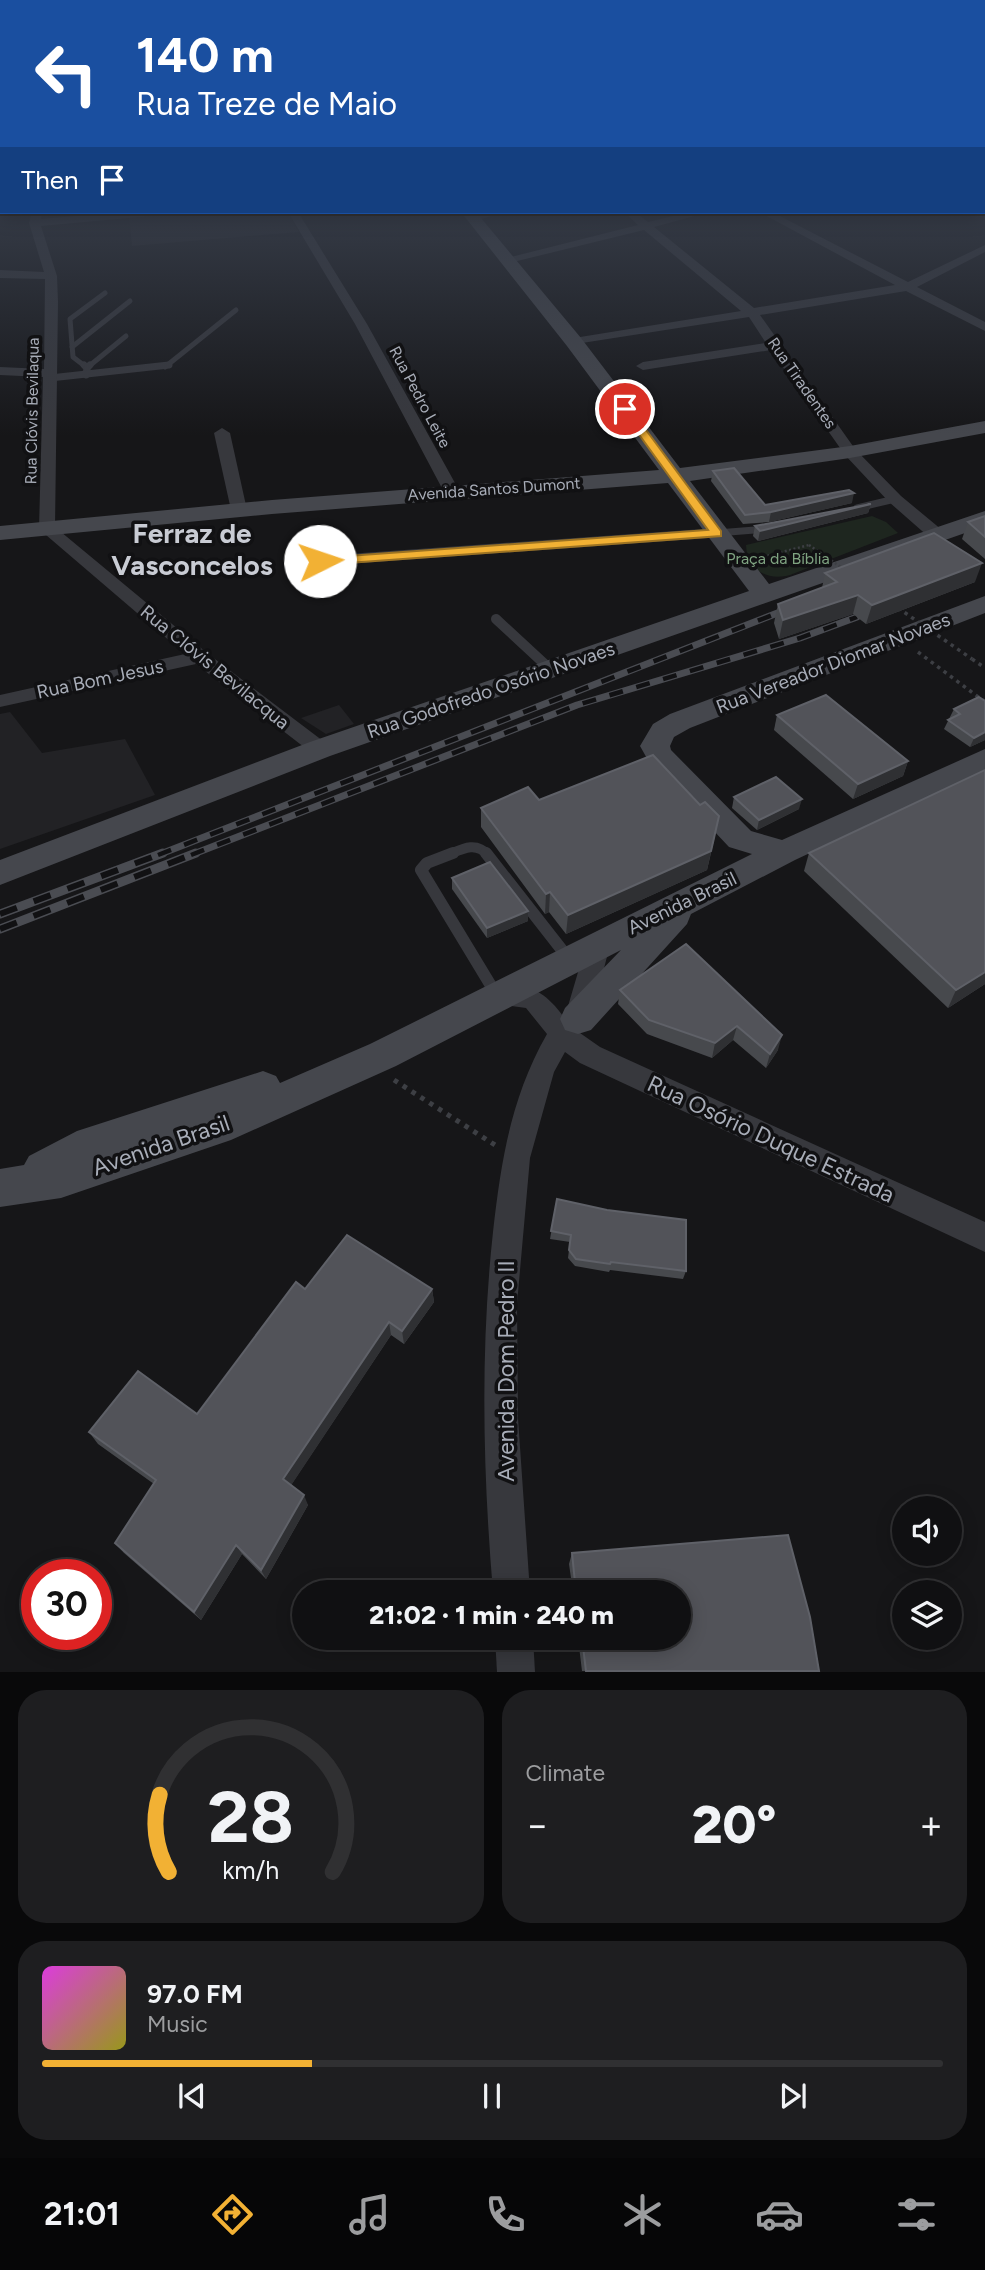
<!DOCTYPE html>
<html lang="en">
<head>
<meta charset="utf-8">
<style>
	body { margin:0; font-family:Figtree,sans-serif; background:#1e1e20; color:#f1f3f6; height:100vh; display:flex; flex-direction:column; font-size:26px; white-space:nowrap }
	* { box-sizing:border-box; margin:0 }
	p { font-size:23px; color:#9c9d9f }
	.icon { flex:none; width:38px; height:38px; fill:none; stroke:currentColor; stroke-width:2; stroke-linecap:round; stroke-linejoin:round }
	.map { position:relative; height:1672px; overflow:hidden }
	.drawer { display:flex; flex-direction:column; gap:18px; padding:18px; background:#09090a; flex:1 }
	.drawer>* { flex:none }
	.guide { position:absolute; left:0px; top:0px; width:985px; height:214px; box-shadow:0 4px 18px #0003,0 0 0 2px #303032; background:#1a4fa0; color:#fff; overflow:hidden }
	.buttons { position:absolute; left:892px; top:1496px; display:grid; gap:14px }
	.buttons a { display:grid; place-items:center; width:70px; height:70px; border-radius:50%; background:#101012; box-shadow:0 4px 18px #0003,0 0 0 2px #303032; font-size:35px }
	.speed { position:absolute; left:21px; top:1559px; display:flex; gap:14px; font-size:35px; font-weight:700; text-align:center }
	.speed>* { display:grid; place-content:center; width:91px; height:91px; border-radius:50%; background:#101012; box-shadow:0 4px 18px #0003,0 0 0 2px #303032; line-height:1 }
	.speed .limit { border:10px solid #d22; background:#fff; color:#111 }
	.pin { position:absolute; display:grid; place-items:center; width:60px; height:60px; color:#fff; margin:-30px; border:4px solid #fff; border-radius:50%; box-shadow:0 2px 7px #0007 }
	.me { position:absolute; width:77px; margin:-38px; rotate:86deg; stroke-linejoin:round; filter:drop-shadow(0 0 5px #0008) }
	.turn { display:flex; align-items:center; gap:24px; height:147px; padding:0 21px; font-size:32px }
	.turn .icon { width:91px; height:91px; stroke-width:2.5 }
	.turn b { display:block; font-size:49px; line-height:60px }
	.then { display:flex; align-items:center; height:66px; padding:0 21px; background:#0003; gap:14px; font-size:26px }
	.big { font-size:52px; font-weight:800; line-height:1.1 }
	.drawer .card { flex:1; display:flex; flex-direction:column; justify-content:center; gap:10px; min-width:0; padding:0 24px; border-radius:28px; background:#1e1e20 }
	.drawer .dial { align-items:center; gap:0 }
	.dial svg { height:182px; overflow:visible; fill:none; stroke:#303032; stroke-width:7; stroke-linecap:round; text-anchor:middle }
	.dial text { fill:#f1f3f6; stroke:none }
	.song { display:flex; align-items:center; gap:21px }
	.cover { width:84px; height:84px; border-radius:10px; background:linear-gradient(135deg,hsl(300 70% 55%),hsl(60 70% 35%)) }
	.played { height:7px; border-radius:4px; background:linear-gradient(90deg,#f2b134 30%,#303032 30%) }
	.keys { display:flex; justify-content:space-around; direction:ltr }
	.heat { display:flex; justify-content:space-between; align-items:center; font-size:38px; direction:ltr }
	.drawer .tiles { flex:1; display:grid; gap:18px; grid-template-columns:1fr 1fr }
	.card:last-child { grid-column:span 2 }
	.trip { position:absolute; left:292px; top:1580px; width:399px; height:70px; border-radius:35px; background:#101012; box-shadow:0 4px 18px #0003,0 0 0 2px #303032; font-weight:800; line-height:70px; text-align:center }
	.tab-bar { display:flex; height:112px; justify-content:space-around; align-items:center; background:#060607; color:#9c9d9f }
	.tab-bar .icon { width:49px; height:49px }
	.tab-bar .current { color:#f2b134 }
	.tab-bar b { font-size:32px; color:#f1f3f6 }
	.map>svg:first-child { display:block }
</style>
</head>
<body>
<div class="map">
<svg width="985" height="1672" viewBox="0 0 985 1672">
	<rect width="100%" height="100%" fill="#161618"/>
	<g fill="#222225">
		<polygon points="181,212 288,212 299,232 132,246 129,216"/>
		<polygon points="339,705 354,724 326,734 301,718"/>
		<polygon points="10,712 42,753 125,739 155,795 0,849 0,714"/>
	</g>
	<path fill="#1e261f" d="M872 516 886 522 898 533 790 575C768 581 747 571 746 545Z"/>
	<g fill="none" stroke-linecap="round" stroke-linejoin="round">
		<polyline stroke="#3d3f44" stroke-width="2.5" stroke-dasharray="2 2.5" stroke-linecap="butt" points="763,557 809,545"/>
		<g stroke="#3d3f44" stroke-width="3.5" stroke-dasharray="3.5 4.5" stroke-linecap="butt">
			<polyline points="918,652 985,702"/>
			<polyline points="972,659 985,668"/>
		</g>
		<polyline stroke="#3d3f44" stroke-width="5" stroke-dasharray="4.5 6" stroke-linecap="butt" points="394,1080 495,1145"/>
		<g stroke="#37383d" stroke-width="5">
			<polyline points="72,347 130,301"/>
			<polyline points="86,367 73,357 70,319 105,293"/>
			<polyline points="88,367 126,336"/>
			<polyline points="165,367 236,310"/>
		</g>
		<g stroke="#37383d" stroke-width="7">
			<polyline points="84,365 87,368 86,375"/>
			<polyline points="87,368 90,365"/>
			<polyline points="50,378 169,365"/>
			<polyline points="857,508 895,499"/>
			<polyline points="717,533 766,529"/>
		</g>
		<g stroke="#37383d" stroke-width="10">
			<polyline points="496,619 550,669"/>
			<path d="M448 855C462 849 476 841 488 855"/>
		</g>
		<g stroke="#37383d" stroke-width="12">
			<polyline points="453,853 427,863 421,870 496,994"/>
			<polyline points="486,853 569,959"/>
		</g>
		<g fill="#37383d" fill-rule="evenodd">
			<polygon points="32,212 42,212 41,219 126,212 166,212 161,215 41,226 57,276 58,302 55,527 207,653 327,744 331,749 327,754 313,754 196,664 0,707 0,695 185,654 39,529 43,377 0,375 0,367 44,369 45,279 0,278 0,270 44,272 29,223"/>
			<polygon points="288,212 298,212 367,324 460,492 458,495 452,497 444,492 355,324"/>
			<polygon points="487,212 504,212 475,221 470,218"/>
			<polygon points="624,212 635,212 648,222 691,212 709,212 654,227 754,308 895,285 759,212 772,212 908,282 985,245 985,252 917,287 985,322 985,331 906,291 760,315 855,449 901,496 942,530 944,534 942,538 930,538 889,502 845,455 771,350 643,370 636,366 643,362 766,343 749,317 569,345 569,339 574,338 741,311 644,230 509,263 503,259 638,225"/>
			<polygon points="222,428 230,433 247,510 239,515 231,510 214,433"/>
			<polygon points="717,528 725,533 723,537 320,566 311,561 320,556"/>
			<path d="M598 935 607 938 610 945 591 1019 580 1033 600 1047 985 1222V1252L580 1063 565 1052 554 1072 530 1158 517 1304 518 1418 530 1592H493C483 1473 480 1351 493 1232 501 1161 511 1097 547 1034L526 1008 491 1003 487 996 491 989C523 978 545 991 563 1016L566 1013 586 945 589 938Z"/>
			<polygon points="495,1638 533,1638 535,1672 497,1672"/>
		</g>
		<g fill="#45474d" fill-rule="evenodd">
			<polygon points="461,212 476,212 581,338 680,468 850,446 985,421 985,433 850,458 690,481 769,584 985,511 985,526 330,756 0,885 0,860 310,742 749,591 668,483 272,514 0,540 0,526 272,500 659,470 567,346"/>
			<polygon points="985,596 985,613 690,728 674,737 670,746 671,750 751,831 782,840 985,749 985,771 795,860 691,914 687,924 591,1030 578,1034 565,1030 560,1019 565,1008 621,950 396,1066 231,1140 61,1198 0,1207 0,1169 24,1165 29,1156 77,1131 263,1071 276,1076 280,1083 370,1044 752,854 729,847 649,762 640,746 653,724 670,714"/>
		</g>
		<g stroke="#4a4c52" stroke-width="7">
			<g id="rail-far1">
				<polyline points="158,855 793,607"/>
				<polyline points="191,855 577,705 800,638 857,617"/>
			</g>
		</g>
		<g stroke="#4a4c52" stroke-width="9">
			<g id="rail">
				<polyline points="0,914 163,853"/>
				<polyline points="0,929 196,853"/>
			</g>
		</g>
		<use href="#rail-far1" stroke="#111113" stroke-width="4.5" stroke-dasharray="14" stroke-linecap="butt"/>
		<use href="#rail" stroke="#111113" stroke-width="6" stroke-dasharray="18" stroke-linecap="butt"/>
		<polyline stroke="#3d3f44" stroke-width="2.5" stroke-dasharray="2 2.5" stroke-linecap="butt" points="809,545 845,570"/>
		<polyline stroke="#3d3f44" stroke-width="3.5" stroke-dasharray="3.5 4.5" stroke-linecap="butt" points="898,608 972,659"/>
	</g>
	<g fill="#47494d">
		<polygon points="713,471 765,505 852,503 769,522 743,524 711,481"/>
		<polygon points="871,504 868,513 758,541 753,536 755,526"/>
		<polygon points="985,516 985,559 962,539 968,522"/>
		<polygon points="825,573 975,582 866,624 853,614 779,639 774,623 778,604 822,588"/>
		<polygon points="979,697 985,740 970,747 944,729 954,709"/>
		<polygon points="777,715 908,761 903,776 853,799 774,730"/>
		<polygon points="734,797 799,809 757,830 732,808"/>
		<polygon points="481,808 715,836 707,870 566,934 549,912 545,914 481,827"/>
		<polygon points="809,853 985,984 948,1008 804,871"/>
		<polygon points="452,878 528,921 487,938 452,889"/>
		<polygon points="686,944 778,1050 766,1068 733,1040 712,1058 647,1034 618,1004 620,990"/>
		<polygon points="557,1199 686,1271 683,1279 610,1270 609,1272 575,1266 568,1258 570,1242 550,1239"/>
		<polygon points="305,1289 432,1289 434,1302 404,1344 391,1335 291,1485 308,1505 266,1579 242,1554 201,1620 124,1553 115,1543 154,1484 98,1444 89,1432 197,1414"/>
		<polygon points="788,1535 810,1617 819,1671 582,1671 578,1638 679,1638 679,1592 573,1592 569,1564 572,1553"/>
	</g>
	<g fill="#2f3033">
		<polygon points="854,493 852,503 769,522 771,512"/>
		<polygon points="871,504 868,513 758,541 760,531"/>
		<polygon points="982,563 975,582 866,624 872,605"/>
		<polygon points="858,595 853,614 779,639 783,620"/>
		<polygon points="985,732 985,740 970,747 974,738"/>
		<polygon points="908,761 903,776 853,799 858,784"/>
		<polygon points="802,799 799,809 757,830 759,820"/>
		<polygon points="719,816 707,870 566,934 568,915"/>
		<polygon points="550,892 549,912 545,914 546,894"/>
		<polygon points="528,911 528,921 487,938 487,928"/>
		<polygon points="985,972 985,984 948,1008 956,990"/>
		<polygon points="737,1026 733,1040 712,1058 715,1043"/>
		<polygon points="782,1035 778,1050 766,1068 770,1054"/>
		<polygon points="432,1289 434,1302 404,1344 402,1331"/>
		<polygon points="389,1322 391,1335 288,1490 283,1479"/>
		<polygon points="304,1495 308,1505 266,1579 261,1570"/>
		<polygon points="236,1545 242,1554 201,1620 194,1612"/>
	</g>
	<g fill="#525359" stroke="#5f6168" stroke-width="2">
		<polygon points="734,468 765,505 849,490 854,493 771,512 745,515 713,471"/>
		<polygon points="871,504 760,531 755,526"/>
		<polygon points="985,516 985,537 968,522"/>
		<polygon points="934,533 982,563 872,605 858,595 783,620 778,604 837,582 825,573"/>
		<polygon points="826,695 908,761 858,784 777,715"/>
		<polygon points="979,697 985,701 985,732 974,738 948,720 960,714 954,709"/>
		<polygon points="653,755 700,805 705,802 719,816 711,851 568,915 550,892 546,894 481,808 528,787 539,800"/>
		<polygon points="985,770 985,972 956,990 809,853"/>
		<polygon points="776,777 802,799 759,820 734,797"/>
		<polygon points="490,862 528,911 487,928 452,878"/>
		<polygon points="686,944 782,1035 770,1054 737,1026 715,1043 649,1020 620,990"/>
		<polygon points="557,1199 607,1210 686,1220 686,1271 611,1262 610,1264 576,1259 569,1250 571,1235 551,1231"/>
		<polygon points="347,1235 432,1289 402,1331 389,1322 283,1479 304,1495 261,1570 236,1545 194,1612 115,1543 156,1480 89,1432 138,1371 197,1414 296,1282 305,1289"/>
		<polygon points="788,1535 810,1617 819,1671 586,1671 582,1638 679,1638 679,1592 576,1592 572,1553"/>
	</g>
	<linearGradient id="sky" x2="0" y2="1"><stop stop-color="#0c0c0d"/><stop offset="0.46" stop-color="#363c48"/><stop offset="1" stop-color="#363c48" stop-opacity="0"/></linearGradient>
	<rect width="985" height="436" fill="url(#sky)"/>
	<polygon fill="#f2b134" stroke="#9d7322" stroke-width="2" points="622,407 629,407 721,531 721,536 320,565 314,561 320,558 708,530 622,411"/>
	<g text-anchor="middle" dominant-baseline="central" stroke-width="7" stroke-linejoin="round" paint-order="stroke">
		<g font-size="16" fill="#a8adb8" stroke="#111113">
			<text transform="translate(802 383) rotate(55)">Rua Tiradentes</text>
			<text transform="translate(420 397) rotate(62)">Rua Pedro Leite</text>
			<text transform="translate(32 411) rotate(-89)">Rua Clóvis Bevilaqua</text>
			<text transform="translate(494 489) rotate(-4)">Avenida Santos Dumont</text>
		</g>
		<g font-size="16" fill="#7fa381" stroke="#111113">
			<text x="778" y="558">Praça da Bíblia</text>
		</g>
		<g font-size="19" fill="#a8adb8" stroke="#111113">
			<text transform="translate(833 663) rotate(-21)">Rua Vereador Diomar Novaes</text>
			<text transform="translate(215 667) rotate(39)">Rua Clóvis Bevilacqua</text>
			<text transform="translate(100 679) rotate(-12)">Rua Bom Jesus</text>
			<text transform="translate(491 690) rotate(-19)">Rua Godofredo Osório Novaes</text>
			<text transform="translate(682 903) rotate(-26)">Avenida Brasil</text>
		</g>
		<g font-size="23" fill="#a8adb8" stroke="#111113">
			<text transform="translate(771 1139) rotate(25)">Rua Osório Duque Estrada</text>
			<text transform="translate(161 1145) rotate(-19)">Avenida Brasil</text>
			<text transform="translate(506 1371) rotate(-90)">Avenida Dom Pedro II</text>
		</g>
		<g font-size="28" font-weight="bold" fill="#c9ccd4" stroke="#111113">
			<text x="192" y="533">Ferraz de<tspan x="192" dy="32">Vasconcelos</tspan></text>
		</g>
	</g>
</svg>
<div class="buttons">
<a><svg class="icon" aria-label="sound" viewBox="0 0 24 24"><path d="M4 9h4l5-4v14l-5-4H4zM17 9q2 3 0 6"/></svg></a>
<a><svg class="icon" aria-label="layers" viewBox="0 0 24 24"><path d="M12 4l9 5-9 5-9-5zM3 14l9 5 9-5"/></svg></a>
</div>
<div class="speed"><div class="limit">30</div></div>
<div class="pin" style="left:625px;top:409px;background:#d93025"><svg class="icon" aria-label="arrive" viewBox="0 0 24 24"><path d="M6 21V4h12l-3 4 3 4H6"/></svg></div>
<svg class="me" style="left:320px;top:561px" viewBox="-20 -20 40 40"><circle r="19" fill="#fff"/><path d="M0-13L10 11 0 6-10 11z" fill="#f2b134"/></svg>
<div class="trip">21:02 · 1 min · 240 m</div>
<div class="guide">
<div class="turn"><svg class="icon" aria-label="left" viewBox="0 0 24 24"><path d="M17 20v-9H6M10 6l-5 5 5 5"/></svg><div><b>140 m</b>Rua Treze de Maio</div></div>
<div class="then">Then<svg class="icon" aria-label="arrive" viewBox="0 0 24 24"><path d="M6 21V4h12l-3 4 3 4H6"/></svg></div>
</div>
</div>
<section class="drawer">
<div class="tiles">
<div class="card dial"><svg viewBox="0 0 100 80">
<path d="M14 69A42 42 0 1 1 86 69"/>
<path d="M14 69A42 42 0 0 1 10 35" stroke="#f2b134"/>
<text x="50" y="56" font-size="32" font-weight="700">28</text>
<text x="50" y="72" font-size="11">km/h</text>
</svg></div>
<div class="card"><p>Climate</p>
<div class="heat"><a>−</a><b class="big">20°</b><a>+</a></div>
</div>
<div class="card">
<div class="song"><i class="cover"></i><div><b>97.0 FM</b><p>Music</p></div></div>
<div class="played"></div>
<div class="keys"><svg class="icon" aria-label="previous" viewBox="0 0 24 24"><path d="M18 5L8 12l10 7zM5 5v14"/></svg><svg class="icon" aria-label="pause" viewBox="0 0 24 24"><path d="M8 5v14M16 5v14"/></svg><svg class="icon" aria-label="next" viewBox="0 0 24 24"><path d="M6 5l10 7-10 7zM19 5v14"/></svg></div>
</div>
</div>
</section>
<nav class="tab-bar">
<b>21:01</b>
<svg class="icon current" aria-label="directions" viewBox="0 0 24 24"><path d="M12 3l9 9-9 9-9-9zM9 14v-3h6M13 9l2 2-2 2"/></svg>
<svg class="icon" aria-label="music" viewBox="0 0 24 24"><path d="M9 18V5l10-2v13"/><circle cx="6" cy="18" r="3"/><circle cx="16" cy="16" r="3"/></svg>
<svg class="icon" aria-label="phone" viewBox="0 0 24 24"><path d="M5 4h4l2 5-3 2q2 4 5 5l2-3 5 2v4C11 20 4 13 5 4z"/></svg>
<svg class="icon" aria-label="climate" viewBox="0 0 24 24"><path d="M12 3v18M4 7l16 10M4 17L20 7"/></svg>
<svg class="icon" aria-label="car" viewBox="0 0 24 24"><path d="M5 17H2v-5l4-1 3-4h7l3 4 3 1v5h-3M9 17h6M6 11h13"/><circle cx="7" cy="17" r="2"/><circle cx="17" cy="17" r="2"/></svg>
<svg class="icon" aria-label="filters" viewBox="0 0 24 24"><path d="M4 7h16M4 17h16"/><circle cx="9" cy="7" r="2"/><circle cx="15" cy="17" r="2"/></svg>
</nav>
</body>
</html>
